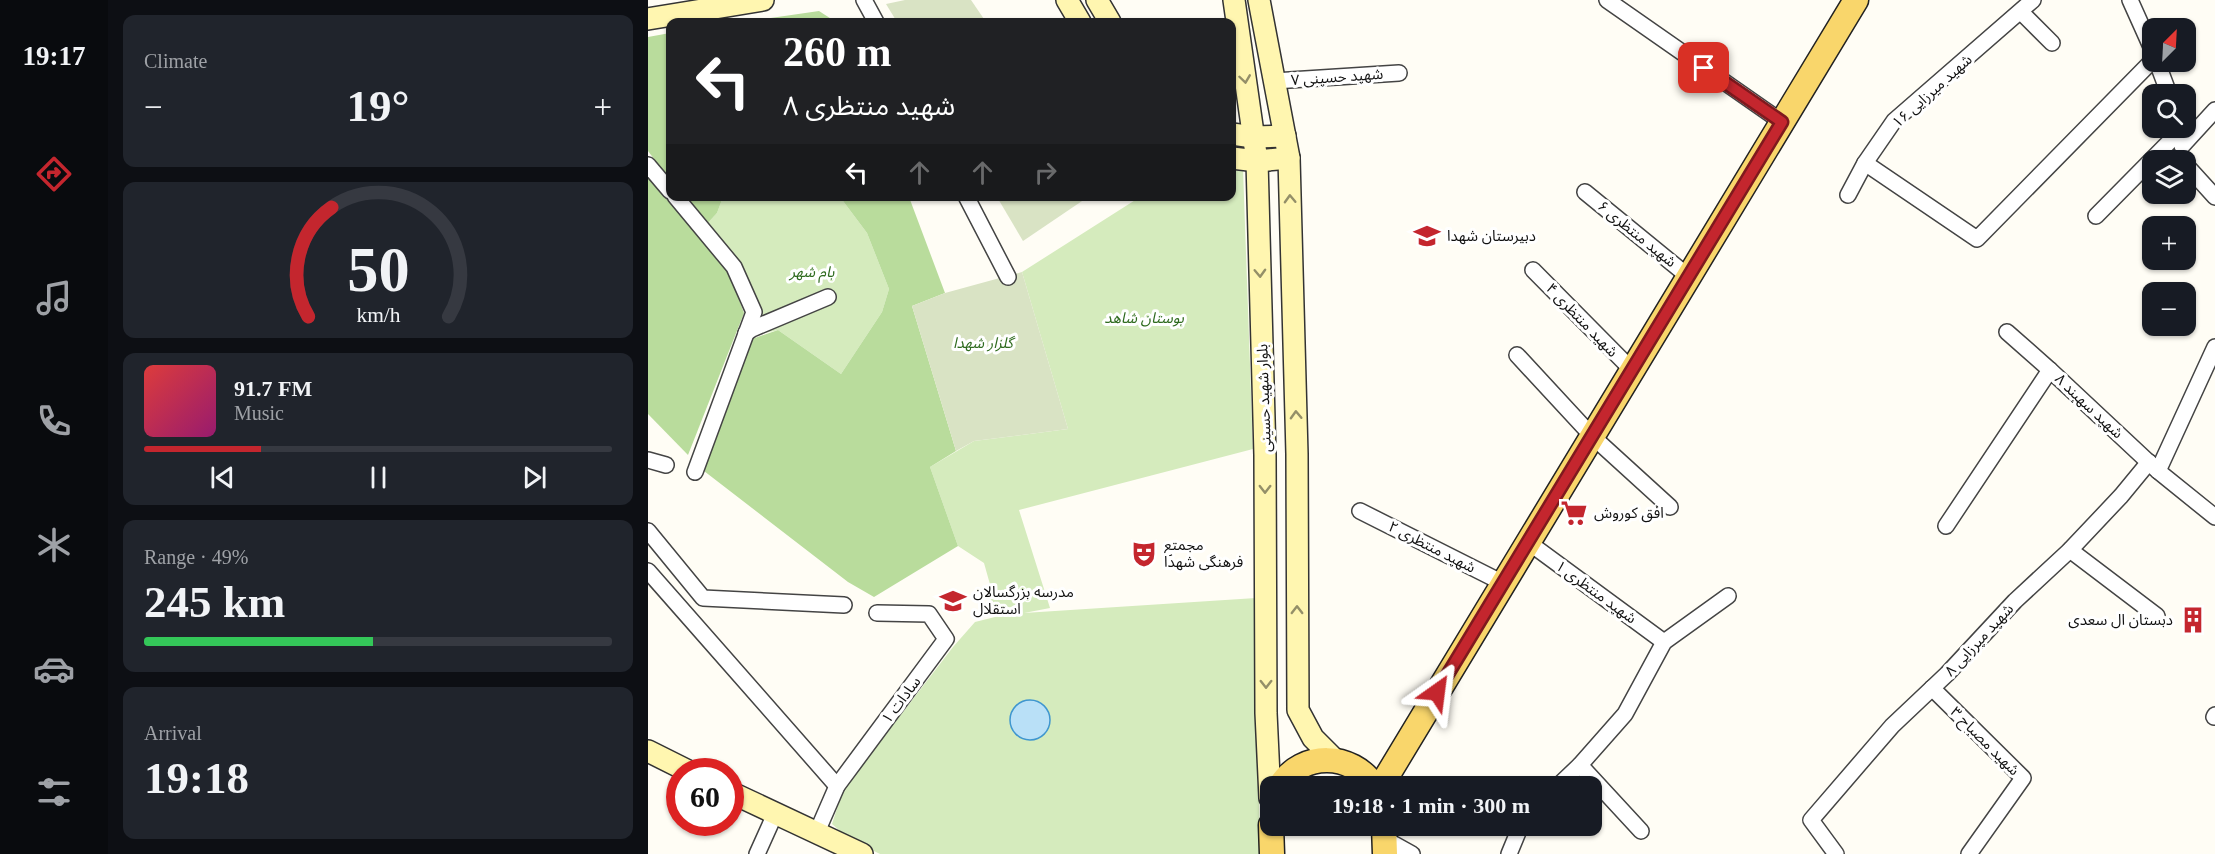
<!DOCTYPE html>
<html lang="en">
<head>
<meta charset="utf-8">
<style>
	body { margin:0; font-family:"Times New Roman","Noto Sans Arabic",serif; background:#20242c; color:#f1f3f6; height:100vh; display:flex; flex-direction:column; font-size:22px; white-space:nowrap }
	* { box-sizing:border-box; margin:0 }
	p { font-size:20px; color:#9ea1a6 }
	.icon { flex:none; width:33px; height:33px; fill:none; stroke:currentColor; stroke-width:2; stroke-linecap:round; stroke-linejoin:round }
	.map { position:relative; flex:1; overflow:hidden }
	.details { display:flex; flex-direction:column; gap:15px; padding:15px; background:#0d0f14; width:540px }
	.details>* { flex:none }
	.hud { position:absolute; left:18px; top:18px; width:570px; height:183px; border-radius:12px; box-shadow:0 2px 4px #0004; background:#202124; color:#fff; overflow:hidden }
	.needle { width:39px; rotate:24deg }
	.buttons { position:absolute; left:1494px; top:18px; display:grid; gap:12px }
	.buttons a { display:grid; place-items:center; width:54px; height:54px; border-radius:12px; background:#171b24; box-shadow:0 2px 4px #0004; font-size:30px }
	.speed { position:absolute; left:18px; top:758px; display:flex; gap:12px; font-size:30px; font-weight:700; text-align:center }
	.speed>* { display:grid; place-content:center; width:78px; height:78px; border-radius:50%; background:#171b24; box-shadow:0 2px 4px #0004; line-height:1 }
	.speed .limit { border:9px solid #d22; background:#fff; color:#111 }
	.pin { position:absolute; display:grid; place-items:center; width:51px; height:51px; color:#fff; margin:-26px; border-radius:12px; box-shadow:0 3px 9px #0006 }
	.me { position:absolute; width:66px; margin:-33px; rotate:31deg; stroke-linejoin:round; filter:drop-shadow(0 0 4px #0008) }
	.turn { display:flex; align-items:center; gap:21px; height:126px; padding:0 18px; font-size:27px }
	.turn .icon { width:78px; height:78px; stroke-width:2.5 }
	.turn b { display:block; font-size:42px; line-height:51px }
	.lanes { display:flex; align-items:center; height:57px; padding:0 18px; background:#0003; justify-content:center; gap:30px; direction:ltr }
	.lanes .off { opacity:.35 }
	.big { font-size:45px; font-weight:700; line-height:1.1 }
	.details .tile { flex:1; display:flex; flex-direction:column; justify-content:center; gap:9px; min-width:0; padding:0 21px; border-radius:12px; background:#20242c }
	.details .dial { align-items:center; gap:0 }
	.dial svg { height:156px; overflow:visible; fill:none; stroke:#363941; stroke-width:7; stroke-linecap:round; text-anchor:middle }
	.dial text { fill:#f1f3f6; stroke:none }
	.song { display:flex; align-items:center; gap:18px }
	.cover { width:72px; height:72px; border-radius:9px; background:linear-gradient(135deg,hsl(0 70% 55%),hsl(320 70% 35%)) }
	.played { height:6px; border-radius:3px; background:linear-gradient(90deg,#c4262e 25%,#363941 25%) }
	.keys { display:flex; justify-content:space-around; direction:ltr }
	.heat { display:flex; justify-content:space-between; align-items:center; font-size:33px; direction:ltr }
	.charge { height:9px; border-radius:4px; background:linear-gradient(90deg,#34c759 49%,#363941 0) }
	.trip { position:absolute; left:612px; top:776px; width:342px; height:60px; border-radius:12px; background:#171b24; box-shadow:0 2px 4px #0004; font-weight:700; line-height:60px; text-align:center }
	main { display:flex; flex:1; min-height:0 }
	.menu { display:flex; flex-direction:column; width:108px; justify-content:space-around; align-items:center; background:#090b0e; color:#9ea1a6 }
	.menu .icon { width:42px; height:42px }
	.menu .current { color:#c4262e }
	.menu b { font-size:27px; color:#f1f3f6 }
	.map>svg:first-child { display:block }
</style>
</head>
<body>
<main>
<nav class="menu">
<b>19:17</b>
<svg class="icon current" aria-label="directions" viewBox="0 0 24 24"><path d="M12 3l9 9-9 9-9-9zM9 14v-3h6M13 9l2 2-2 2"/></svg>
<svg class="icon" aria-label="music" viewBox="0 0 24 24"><path d="M9 18V5l10-2v13"/><circle cx="6" cy="18" r="3"/><circle cx="16" cy="16" r="3"/></svg>
<svg class="icon" aria-label="phone" viewBox="0 0 24 24"><path d="M5 4h4l2 5-3 2q2 4 5 5l2-3 5 2v4C11 20 4 13 5 4z"/></svg>
<svg class="icon" aria-label="climate" viewBox="0 0 24 24"><path d="M12 3v18M4 7l16 10M4 17L20 7"/></svg>
<svg class="icon" aria-label="car" viewBox="0 0 24 24"><path d="M5 17H2v-5l4-1 3-4h7l3 4 3 1v5h-3M9 17h6M6 11h13"/><circle cx="7" cy="17" r="2"/><circle cx="17" cy="17" r="2"/></svg>
<svg class="icon" aria-label="filters" viewBox="0 0 24 24"><path d="M4 7h16M4 17h16"/><circle cx="9" cy="7" r="2"/><circle cx="15" cy="17" r="2"/></svg>
</nav>
<section class="details">
<div class="tile"><p>Climate</p>
<div class="heat"><a>−</a><b class="big">19°</b><a>+</a></div>
</div>
<div class="tile dial"><svg viewBox="0 0 100 80">
<path d="M14 69A42 42 0 1 1 86 69"/>
<path d="M14 69A42 42 0 0 1 26 13" stroke="#c4262e"/>
<text x="50" y="56" font-size="32" font-weight="700">50</text>
<text x="50" y="72" font-size="11">km/h</text>
</svg></div>
<div class="tile">
<div class="song"><i class="cover"></i><div><b>91.7 FM</b><p>Music</p></div></div>
<div class="played"></div>
<div class="keys"><svg class="icon" aria-label="previous" viewBox="0 0 24 24"><path d="M18 5L8 12l10 7zM5 5v14"/></svg><svg class="icon" aria-label="pause" viewBox="0 0 24 24"><path d="M8 5v14M16 5v14"/></svg><svg class="icon" aria-label="next" viewBox="0 0 24 24"><path d="M6 5l10 7-10 7zM19 5v14"/></svg></div>
</div>
<div class="tile"><p>Range · 49%</p><b class="big">245 km</b><div class="charge"></div></div>
<div class="tile"><p>Arrival</p><b class="big">19:18</b></div>
</section>
<div class="map">
<svg width="1567" height="854" viewBox="0 0 1567 854">
	<rect width="100%" height="100%" fill="#fffdf5"/>
	<g fill="#d5ebbd">
		<polygon points="584,168 595,169 605,449 371,510 402,608 376,613 608,598 612,854 232,854 200,838 184,824 195,790 305,647 327,622 355,615 342,616 343,588 336,563 310,546 282,467 326,441 420,429 374,272 492,197 584,196"/>
		<polygon points="75,197 192,197 219,233 241,289 234,312 193,374 130,330 101,337 110,312 58,225 69,213"/>
	</g>
	<g fill="#b9dc9c">
		<polygon points="171,11 188,22 94,22"/>
		<polygon points="22,33 22,180 0,151 0,37"/>
		<polygon points="0,176 81,273 96,313 40,455 0,414"/>
		<polygon points="35,197 75,197 69,213 58,225"/>
		<polygon points="192,197 261,197 297,293 264,306 308,451 282,467 310,546 226,597 200,582 56,471 104,339 130,330 193,374 234,312 241,289 219,233"/>
	</g>
	<g fill="#d9e3c4">
		<polygon points="257,0 323,0 338,22 249,22 238,4"/>
		<polygon points="349,197 440,197 375,241"/>
		<polygon points="374,272 420,429 326,441 308,451 264,306 297,293"/>
	</g>
	<circle fill="#b9e0f7" stroke="#3f96cf" stroke-width="1.5" cx="382" cy="720" r="20"/>
	<g fill="none" stroke-linecap="round" stroke-linejoin="round">
		<g stroke="#444" stroke-width="18">
			<g id="street">
				<polyline points="216,0 228,22"/>
				<polyline points="959,0 1134,122"/>
				<polyline points="1482,0 1504,49"/>
				<polyline points="1373,12 1404,43"/>
				<polyline points="1509,62 1521,94"/>
				<polyline points="626,81 751,73"/>
				<polyline points="1534,146 1567,110"/>
				<polyline points="1217,163 1329,239 1504,61"/>
				<polyline points="0,165 22,191"/>
				<polyline points="1538,165 1567,197"/>
				<polyline points="937,192 1041,277"/>
				<polyline points="1200,195 1217,163 1246,121 1385,0"/>
				<polyline points="27,196 86,267 106,312 47,472"/>
				<polyline points="318,196 360,277"/>
				<polyline points="1448,216 1533,130"/>
				<polyline points="885,270 984,370"/>
				<polyline points="1359,332 1402,370"/>
				<polyline points="98,333 104,329 180,297"/>
				<polyline points="869,355 944,436 1022,507"/>
				<polyline points="0,460 18,465"/>
				<polyline points="1510,471 1567,347"/>
				<polyline points="712,511 855,583"/>
				<polyline points="1298,526 1402,370 1510,471 1567,517"/>
				<polyline points="0,531 55,598 196,605"/>
				<polyline points="880,542 1016,642"/>
				<polyline points="1422,550 1509,616"/>
				<polyline points="0,571 189,786"/>
				<polyline points="1284,688 1375,778 1321,854"/>
				<polyline points="1566,717 1567,715"/>
				<polyline points="932,765 993,831"/>
				<polyline points="910,786 932,765 977,714 1016,642 1080,596"/>
				<polyline points="169,832 189,786 298,639 281,614 229,613"/>
				<polyline points="737,839 764,854"/>
				<polyline points="109,854 127,814"/>
				<polyline points="861,854 873,825"/>
				<polyline points="1188,854 1163,820 1244,726 1299,674 1367,601 1422,550 1473,496 1501,462"/>
			</g>
		</g>
		<g stroke="#333" stroke-width="24">
			<g id="secondary">
				<polyline points="419,0 432,22"/>
				<polyline points="449,0 462,22"/>
				<polyline points="586,0 609,161 617,455 618,713 622,798"/>
				<polyline points="611,0 641,158 649,454 650,710 665,738 687,760"/>
				<polyline points="0,19 115,0"/>
				<polyline points="584,134 605,137 637,136"/>
				<polyline points="584,158 609,161 641,158"/>
				<polyline points="0,751 40,771"/>
				<polyline points="82,792 214,854"/>
			</g>
		</g>
		<g stroke="#222" stroke-width="27">
			<g id="primary">
				<path d="M632 786C654 751 704 752 726 786"/>
				<polyline points="733,786 1208,0"/>
				<polyline points="623,825 624,854"/>
				<polyline points="736,825 737,854"/>
			</g>
		</g>
		<use href="#street" stroke="#fff" stroke-width="15"/>
		<use href="#secondary" stroke="#fff6b0" stroke-width="21"/>
		<use href="#primary" stroke="#f9d66b" stroke-width="24"/>
	</g>
	<defs><path id="oneway-chevron" d="M-2-3.5L2.5 0L-2 3.5" fill="none" stroke-width="1.6" stroke-linecap="round" stroke-linejoin="round" transform="scale(1.5)"/></defs>
	<g stroke="#948f68">
		<use href="#oneway-chevron" transform="translate(597 79) rotate(82)"/>
		<use href="#oneway-chevron" transform="translate(642 199) rotate(-92)"/>
		<use href="#oneway-chevron" transform="translate(612 273) rotate(88)"/>
		<use href="#oneway-chevron" transform="translate(648 415) rotate(-92)"/>
		<use href="#oneway-chevron" transform="translate(617 489) rotate(90)"/>
		<use href="#oneway-chevron" transform="translate(649 610) rotate(-90)"/>
		<use href="#oneway-chevron" transform="translate(618 684) rotate(90)"/>
	</g>
	<g fill="none" stroke-linecap="round" stroke-linejoin="round">
		<g stroke="#7f191e" stroke-width="15">
			<polyline id="route" points="789,692 1134,122 1056,68"/>
		</g>
		<use href="#route" stroke="#c4262e" stroke-width="10"/>
	</g>
	<defs>
		<g id="school-bare" transform="scale(2.07)"><path d="M0-5L7-2L0 1L-7-2ZM-4 1L0 2.5L4 1V4Q0 6-4 4Z" fill="#c4262e" stroke="#fff" stroke-width="2.5" paint-order="stroke"/></g>
		<g id="supermarket-bare" transform="scale(2.07)"><path d="M-6-5.5h2.5l.6 2H6L4.5 2H-2.5L-4.4-4H-6ZM-1.5 3.2a1.3 1.3 0 1 0 .1 0ZM3 3.2a1.3 1.3 0 1 0 .1 0Z" fill="#c4262e" stroke="#fff" stroke-width="2.5" paint-order="stroke"/></g>
		<g id="theatre-bare" transform="scale(2.07)"><path d="M-5-5.5Q0-4 5-5.5V0Q5 5 0 6Q-5 5-5 0ZM-3.3-2.5H-1v1.5H-3.3ZM1-2.5H3.3v1.5H1ZM-2.8 1Q0 5.5 2.8 1Z" fill="#c4262e" stroke="#fff" stroke-width="2.5" paint-order="stroke"/></g>
		<g id="building-bare" transform="scale(2.07)"><path d="M-4-6H4V6H1V3H-1V6H-4ZM-2.5-4.3h1.7v1.8h-1.7ZM.8-4.3h1.7v1.8H.8ZM-2.5-1h1.7V.8h-1.7ZM.8-1h1.7V.8H.8Z" fill="#c4262e" stroke="#fff" stroke-width="2.5" paint-order="stroke"/></g>
	</defs>
	<g fill-rule="evenodd">
		<use href="#school-bare" x="779" y="236"/>
		<use href="#supermarket-bare" x="926" y="513"/>
		<use href="#theatre-bare" x="496" y="554"/>
		<use href="#school-bare" x="305" y="601"/>
		<use href="#building-bare" x="1545" y="620"/>
	</g>
	<g text-anchor="middle" dominant-baseline="central" stroke-width="6" stroke-linejoin="round" paint-order="stroke">
		<g font-size="15" fill="#111" stroke="#fff">
			<text transform="translate(689 77) rotate(-4)">شهید حسینی ۷</text>
			<text transform="translate(1284 91) rotate(-42)">شهید میرزایی ۱۶</text>
			<text transform="translate(989 234) rotate(39)">شهید منتظری ۶</text>
			<text transform="translate(934 320) rotate(46)">شهید منتظری ۴</text>
			<text transform="translate(616 398) rotate(-92)">بلوار شهید حسینی</text>
			<text transform="translate(1441 406) rotate(43)">شهید سهبند ۸</text>
			<text transform="translate(784 547) rotate(27)">شهید منتظری ۲</text>
			<text transform="translate(948 592) rotate(36)">شهید منتظری ۱</text>
			<text transform="translate(1331 640) rotate(-47)">شهید میرزایی ۸</text>
			<text transform="translate(253 700) rotate(-53)">سادات ۱</text>
			<text transform="translate(1337 741) rotate(45)">شهید مصباح ۳</text>
		</g>
		<g font-size="15" fill="#111" stroke="#fff" text-anchor="start">
			<text x="799" y="236">دبیرستان شهدا</text>
			<text x="946" y="513">افق کوروش</text>
			<text x="516" y="545">مجمتع<tspan x="516" dy="17">فرهنگی شهدا</tspan></text>
			<text x="325" y="592">مدرسه بزرگسالان<tspan x="325" dy="17">استقلال</tspan></text>
			<text x="1525" y="620" text-anchor="end">دبستان ال سعدی</text>
		</g>
		<g font-size="15" font-style="italic" fill="#2f6b1f" stroke="#fff">
			<text x="164" y="272">بام شهر</text>
			<text x="496" y="318">بوستان شاهد</text>
			<text x="335" y="343">گلزار شهدا</text>
		</g>
	</g>
</svg>
<div class="buttons">
<a><svg class="needle" viewBox="-14 -14 28 28"><path d="M0-13l5 13h-10z" fill="#e53935"/><path d="M0 13l5-13h-10z" fill="#9ea1a6"/></svg></a>
<a><svg class="icon" aria-label="search" viewBox="0 0 24 24"><circle cx="10" cy="10" r="6"/><path d="M15 15l6 6"/></svg></a>
<a><svg class="icon" aria-label="layers" viewBox="0 0 24 24"><path d="M12 4l9 5-9 5-9-5zM3 14l9 5 9-5"/></svg></a>
<a>+</a>
<a>−</a>
</div>
<div class="speed"><div class="limit">60</div></div>
<div class="pin" style="left:1056px;top:68px;background:#d93025"><svg class="icon" aria-label="arrive" viewBox="0 0 24 24"><path d="M6 21V4h12l-3 4 3 4H6"/></svg></div>
<svg class="me" style="left:789px;top:692px" viewBox="-20 -20 40 40"><path d="M0-17L14 15 0 8-14 15z" fill="#c4262e" stroke="#fff" stroke-width="4"/></svg>
<div class="trip">19:18 · 1 min · 300 m</div>
<div class="hud">
<div class="turn"><svg class="icon" aria-label="left" viewBox="0 0 24 24"><path d="M17 20v-9H6M10 6l-5 5 5 5"/></svg><div><b>260 m</b>شهید منتظری ۸</div></div>
<div class="lanes"><svg class="icon" aria-label="left" viewBox="0 0 24 24"><path d="M17 20v-9H6M10 6l-5 5 5 5"/></svg><svg class="icon off" aria-label="ahead" viewBox="0 0 24 24"><path d="M12 20V5M6 11l6-6 6 6"/></svg><svg class="icon off" aria-label="ahead" viewBox="0 0 24 24"><path d="M12 20V5M6 11l6-6 6 6"/></svg><svg class="icon off" aria-label="right" viewBox="0 0 24 24"><path d="M7 20v-9h11M14 6l5 5-5 5"/></svg></div>
</div>
</div>
</main>
</body>
</html>
